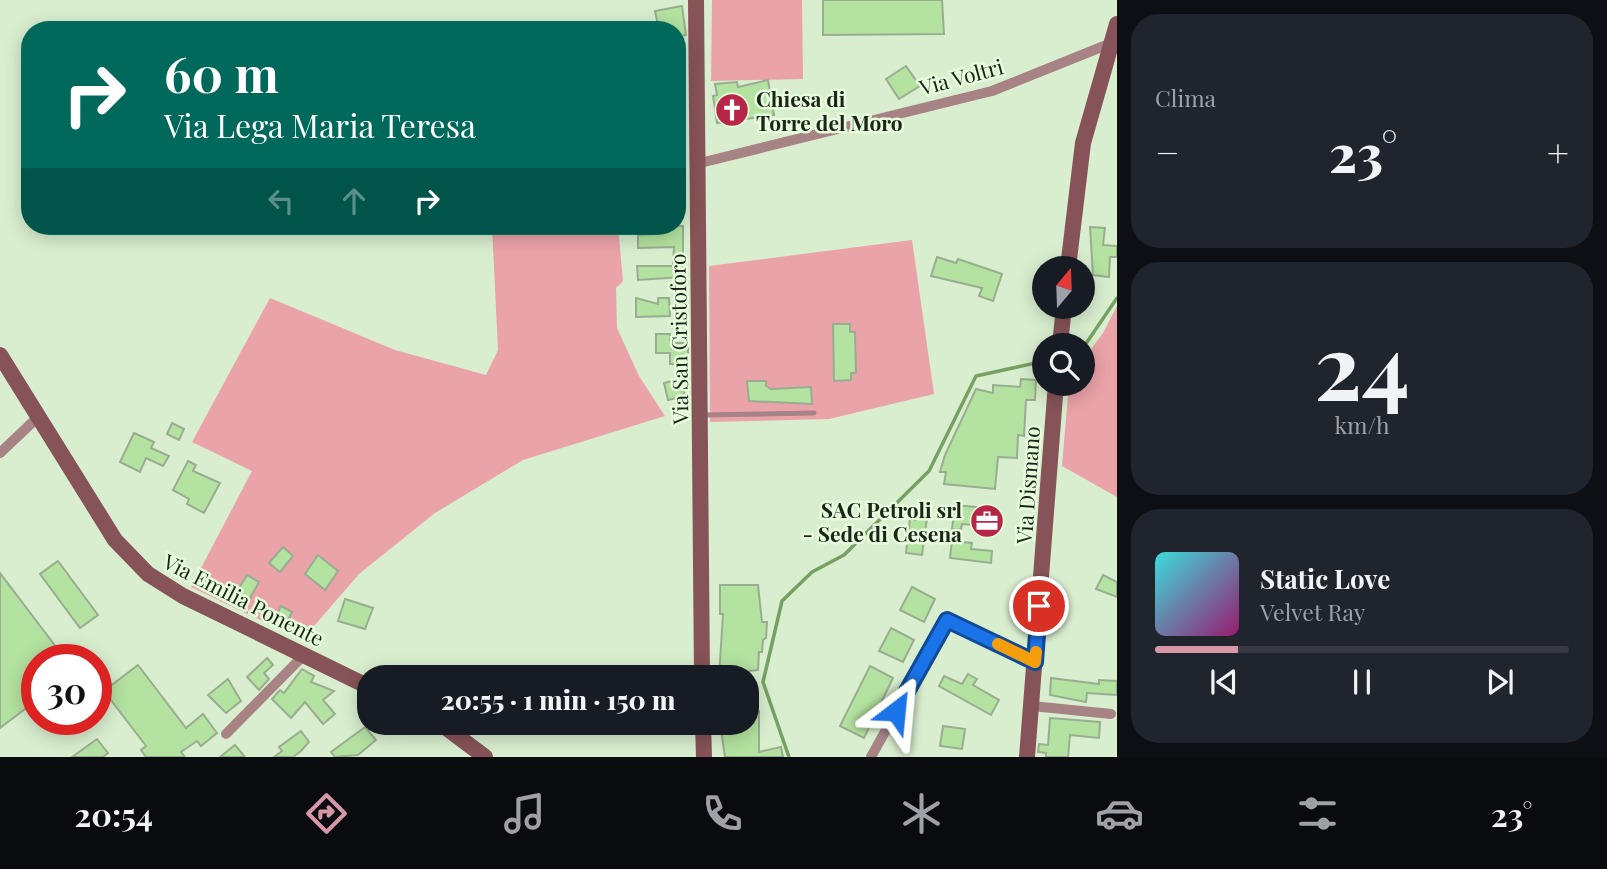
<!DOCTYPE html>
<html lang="it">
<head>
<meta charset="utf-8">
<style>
	body { margin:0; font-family:"Playfair Display",serif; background:#20242c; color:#f1f3f6; height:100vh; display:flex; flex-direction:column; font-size:26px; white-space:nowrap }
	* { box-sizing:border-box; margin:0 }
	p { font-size:23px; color:#9ea1a6 }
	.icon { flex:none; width:38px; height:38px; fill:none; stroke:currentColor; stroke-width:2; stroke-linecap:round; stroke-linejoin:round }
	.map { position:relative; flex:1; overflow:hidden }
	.panel { display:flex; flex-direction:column; gap:14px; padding:14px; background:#0d0f14; width:490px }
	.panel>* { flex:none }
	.top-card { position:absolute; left:21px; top:21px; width:665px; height:214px; border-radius:28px; box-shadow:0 4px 18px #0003; background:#00695c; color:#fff; overflow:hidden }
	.needle { width:46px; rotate:19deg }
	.tools { position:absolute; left:1032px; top:256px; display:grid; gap:14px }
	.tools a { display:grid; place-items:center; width:63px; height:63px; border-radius:50%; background:#171b24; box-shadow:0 4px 18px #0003; font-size:35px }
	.speed { position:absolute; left:21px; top:644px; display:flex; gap:14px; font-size:35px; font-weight:700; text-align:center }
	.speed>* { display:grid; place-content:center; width:91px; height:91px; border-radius:50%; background:#171b24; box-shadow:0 4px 18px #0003; line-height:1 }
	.speed .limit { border:10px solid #d22; background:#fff; color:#111 }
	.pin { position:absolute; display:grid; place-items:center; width:60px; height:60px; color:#fff; margin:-30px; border:4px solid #fff; border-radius:50%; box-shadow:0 2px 7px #0007 }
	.me { position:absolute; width:77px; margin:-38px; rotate:29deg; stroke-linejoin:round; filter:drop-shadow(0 0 5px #0008) }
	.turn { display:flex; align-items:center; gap:24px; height:147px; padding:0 28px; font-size:32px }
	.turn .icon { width:91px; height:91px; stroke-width:2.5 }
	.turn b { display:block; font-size:49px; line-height:60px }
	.lanes { display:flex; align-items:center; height:66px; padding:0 28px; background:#0003; justify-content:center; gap:35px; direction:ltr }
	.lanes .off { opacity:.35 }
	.big { font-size:52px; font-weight:800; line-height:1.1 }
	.panel .widget { flex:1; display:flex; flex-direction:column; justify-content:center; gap:10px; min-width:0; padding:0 24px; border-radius:28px; background:#20242c }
	.panel .dial { align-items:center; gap:0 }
	.dial b { font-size:91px; line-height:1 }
	.song { display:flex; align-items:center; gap:21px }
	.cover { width:84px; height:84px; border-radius:10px; background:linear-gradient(135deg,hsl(180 70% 55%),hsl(320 70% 35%)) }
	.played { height:7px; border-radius:4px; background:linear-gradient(90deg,#d797a7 20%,#363941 20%) }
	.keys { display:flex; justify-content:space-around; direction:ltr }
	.heat { display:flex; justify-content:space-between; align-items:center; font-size:38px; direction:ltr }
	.trip { position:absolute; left:357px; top:665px; width:402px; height:70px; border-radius:28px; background:#171b24; box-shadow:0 4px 18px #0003; font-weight:800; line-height:70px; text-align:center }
	.tab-bar { display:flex; height:112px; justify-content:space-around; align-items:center; background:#090b0e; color:#9ea1a6 }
	.tab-bar .icon { width:49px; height:49px }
	.tab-bar .selected { color:#d797a7 }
	.tab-bar b { font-size:32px; color:#f1f3f6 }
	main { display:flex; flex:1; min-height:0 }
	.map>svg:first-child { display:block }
</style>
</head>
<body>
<main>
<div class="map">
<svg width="1117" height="757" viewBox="0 0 1117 757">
	<rect width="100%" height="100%" fill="#d9eecf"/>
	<g fill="#eaa3a9">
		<polygon points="712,0 802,0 803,79 711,81"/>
		<polygon points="492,226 618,226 623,281 616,288 617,328 639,376 665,416 523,460 435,513 359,574 302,640 191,587 252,471 192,442 270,298 395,350 486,375 498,350"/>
		<polygon points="912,240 934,394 829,419 710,422 709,266"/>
		<polygon points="1117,306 1117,497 1062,466 1069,383 1083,383 1083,360 1103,333"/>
	</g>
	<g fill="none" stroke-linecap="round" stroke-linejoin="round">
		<g stroke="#76a162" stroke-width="3.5">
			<polyline points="1083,348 1117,298"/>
			<polyline points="789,757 763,682 782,601 812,572 844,555 929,471 976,376 1045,361"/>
		</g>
	</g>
	<g fill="#b4e2a0" stroke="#99ad90" stroke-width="2">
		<polygon points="823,0 942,0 944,34 823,35"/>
		<polygon points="682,6 686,35 677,37 677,30 659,30 655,11"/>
		<polygon points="906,66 920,86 899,99 886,79"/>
		<polygon points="768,80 774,115 717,123 713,96 717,95 715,84 737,82 738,87"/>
		<polygon points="656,226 683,226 683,277 638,280 637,266 673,266 674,247 638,248 638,235 656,234"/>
		<polygon points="1090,227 1105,228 1103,245 1117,246 1117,257 1110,257 1109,277 1093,275"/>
		<polygon points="937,257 956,263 958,259 1002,274 993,301 979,296 982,288 931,276"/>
		<polygon points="636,298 658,304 658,298 669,298 670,316 636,317"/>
		<polygon points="833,324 850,324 850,332 855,332 856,373 851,373 851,380 834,381"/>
		<polygon points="656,334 670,334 670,343 688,343 688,364 670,364 670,353 656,353"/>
		<polygon points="681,379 685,396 668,400 664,383"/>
		<polygon points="1021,379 1036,380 1035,400 1026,400 1024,436 1018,435 1017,458 998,457 995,489 944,484 946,472 940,472 945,455 976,389 993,393 993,385 1020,387"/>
		<polygon points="747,381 766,381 766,386 771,389 811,387 812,404 749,401"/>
		<polygon points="172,423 184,429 179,440 167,434"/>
		<polygon points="134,433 154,442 151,448 169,456 163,466 146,458 140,472 120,462"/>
		<polygon points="188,461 196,465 193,471 220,483 204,513 187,504 189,499 173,490"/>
		<polygon points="955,505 997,509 995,527 962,524 961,529 952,529"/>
		<polygon points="916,517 927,518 922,555 906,553 910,519 915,520"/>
		<polygon points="952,541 972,543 971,549 992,551 991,563 950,558"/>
		<polygon points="283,547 293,556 280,572 269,563"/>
		<polygon points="318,555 338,571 325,590 305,574"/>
		<polygon points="58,561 98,615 80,628 40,574"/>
		<polygon points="0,573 66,660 37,660 37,700 0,728"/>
		<polygon points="247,575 259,582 248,601 236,593"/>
		<polygon points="1103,575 1117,582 1117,597 1096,589"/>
		<polygon points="720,585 758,585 762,622 767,622 766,638 763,640 762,652 759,652 758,670 749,671 749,677 719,677 723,614 720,614"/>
		<polygon points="912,587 935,599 924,622 900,610"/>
		<polygon points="345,599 373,608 365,629 338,621"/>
		<polygon points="281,606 292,612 287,622 276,616"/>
		<polygon points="891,628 914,640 903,662 879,651"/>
		<polygon points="267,658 273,665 264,673 269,679 259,690 247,677"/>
		<polygon points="138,665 186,728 203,714 217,733 201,746 197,741 181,752 185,757 146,757 141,750 146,746 104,691"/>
		<polygon points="870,666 893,678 864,738 840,726"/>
		<polygon points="302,669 314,676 311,682 334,691 323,700 335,714 323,724 305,702 291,718 272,699 280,690 284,693"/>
		<polygon points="968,674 977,679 973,685 999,700 991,715 939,686 944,676 962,684"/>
		<polygon points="1051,678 1099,684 1099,680 1117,681 1117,695 1087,693 1086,702 1050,695"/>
		<polygon points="228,679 241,701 226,713 208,695"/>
		<polygon points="747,707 756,707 759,711 759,752 781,747 783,757 725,757 720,723 747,723"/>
		<polygon points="1050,718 1100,722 1099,738 1070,735 1068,757 1046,757 1046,753 1038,752 1039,744 1048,745"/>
		<polygon points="943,726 965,729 962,749 940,746"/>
		<polygon points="365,727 376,740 358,755 335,757 331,752"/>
		<polygon points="301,731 309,742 301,751 293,757 274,757 282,751 279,747"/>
		<polygon points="97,739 108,753 103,757 72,757"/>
		<polygon points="235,745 245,757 220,757"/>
	</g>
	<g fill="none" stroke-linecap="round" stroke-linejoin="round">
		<polyline stroke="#a78385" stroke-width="5" points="703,415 814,413"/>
		<g stroke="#a78385" stroke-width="10">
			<polyline points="696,164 992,91 1109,44"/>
			<polyline points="0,453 37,418"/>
			<polyline points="1032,706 1111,714"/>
			<polyline points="226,734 304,655"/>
			<polyline points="871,757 947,620 1035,662"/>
		</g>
		<g stroke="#865358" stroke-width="16">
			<polyline points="696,0 702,677"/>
			<polyline points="1068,268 1083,143 1117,24"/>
			<polyline points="1060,345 1064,306"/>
			<polyline points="0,355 115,540 148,574 183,596 369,687"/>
			<polyline points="440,723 485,757"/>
			<polyline points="703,723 704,757"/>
			<polyline points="1027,757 1056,383"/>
		</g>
	</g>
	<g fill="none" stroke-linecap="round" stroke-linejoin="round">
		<g stroke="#114b97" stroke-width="18">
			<polyline id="route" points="896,711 947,620 1035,662 1039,606"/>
		</g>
		<use href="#route" stroke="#1a73e8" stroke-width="12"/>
		<polyline stroke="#f59e0b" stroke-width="12" points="998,644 1035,662 1036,652"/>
	</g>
	<defs>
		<g id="church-disc" transform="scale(1.75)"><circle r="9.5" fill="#b72647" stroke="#e6fcdc"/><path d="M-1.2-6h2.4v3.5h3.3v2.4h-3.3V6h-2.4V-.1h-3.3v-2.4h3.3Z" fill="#fff"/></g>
		<g id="office-disc" transform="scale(1.75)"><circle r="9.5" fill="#b72647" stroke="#e6fcdc"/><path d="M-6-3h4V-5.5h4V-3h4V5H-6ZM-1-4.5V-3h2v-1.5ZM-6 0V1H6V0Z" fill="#fff"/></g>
	</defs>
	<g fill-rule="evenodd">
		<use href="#church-disc" x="732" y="110"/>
		<use href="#office-disc" x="987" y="521"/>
	</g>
	<g text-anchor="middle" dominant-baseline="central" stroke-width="5" stroke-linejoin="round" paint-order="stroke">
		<g font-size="21" fill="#1c2419" stroke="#e6fcdc">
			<text transform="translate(961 76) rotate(-15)">Via Voltri</text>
			<text transform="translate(678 339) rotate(-91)">Via San Cristoforo</text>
			<text transform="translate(1027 485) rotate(-86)">Via Dismano</text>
			<text transform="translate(244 599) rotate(27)">Via Emilia Ponente</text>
		</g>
		<g font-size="21" font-weight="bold" fill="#1c2419" stroke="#e6fcdc" text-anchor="start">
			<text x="756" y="98">Chiesa di<tspan x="756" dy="24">Torre del Moro</tspan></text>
			<text x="962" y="509" text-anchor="end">SAC Petroli srl<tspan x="962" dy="24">- Sede di Cesena</tspan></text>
		</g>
	</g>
</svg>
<div class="tools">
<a><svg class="needle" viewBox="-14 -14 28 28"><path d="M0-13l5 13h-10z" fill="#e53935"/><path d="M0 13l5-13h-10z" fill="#9ea1a6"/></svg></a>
<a><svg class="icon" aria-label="search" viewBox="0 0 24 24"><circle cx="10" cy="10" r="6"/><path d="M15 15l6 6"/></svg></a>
</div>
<div class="speed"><div class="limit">30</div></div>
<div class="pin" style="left:1039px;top:606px;background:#d93025"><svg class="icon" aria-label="arrive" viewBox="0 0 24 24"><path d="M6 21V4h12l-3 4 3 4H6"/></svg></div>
<svg class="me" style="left:896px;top:711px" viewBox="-20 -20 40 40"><path d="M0-17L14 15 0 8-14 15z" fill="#1a73e8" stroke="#fff" stroke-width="4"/></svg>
<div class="trip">20:55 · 1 min · 150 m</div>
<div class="top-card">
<div class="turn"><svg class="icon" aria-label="right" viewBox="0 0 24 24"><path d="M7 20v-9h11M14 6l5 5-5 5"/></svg><div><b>60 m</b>Via Lega Maria Teresa</div></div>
<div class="lanes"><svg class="icon off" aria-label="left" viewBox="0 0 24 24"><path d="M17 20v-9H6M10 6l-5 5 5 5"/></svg><svg class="icon off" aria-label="ahead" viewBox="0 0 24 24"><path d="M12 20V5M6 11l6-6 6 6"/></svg><svg class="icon" aria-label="right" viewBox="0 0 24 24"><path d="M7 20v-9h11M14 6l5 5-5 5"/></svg></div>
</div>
</div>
<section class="panel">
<div class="widget"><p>Clima</p>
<div class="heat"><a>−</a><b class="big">23°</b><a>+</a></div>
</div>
<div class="widget dial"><b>24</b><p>km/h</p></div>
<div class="widget">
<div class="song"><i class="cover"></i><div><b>Static Love</b><p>Velvet Ray</p></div></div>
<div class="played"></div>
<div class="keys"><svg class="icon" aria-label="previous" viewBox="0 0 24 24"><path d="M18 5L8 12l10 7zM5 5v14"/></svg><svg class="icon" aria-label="pause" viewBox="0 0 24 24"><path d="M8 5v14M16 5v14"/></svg><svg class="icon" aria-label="next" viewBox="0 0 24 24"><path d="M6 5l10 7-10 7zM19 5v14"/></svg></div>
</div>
</section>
</main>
<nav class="tab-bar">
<b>20:54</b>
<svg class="icon selected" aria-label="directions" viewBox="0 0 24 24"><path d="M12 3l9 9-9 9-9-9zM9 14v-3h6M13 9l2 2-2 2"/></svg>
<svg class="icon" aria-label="music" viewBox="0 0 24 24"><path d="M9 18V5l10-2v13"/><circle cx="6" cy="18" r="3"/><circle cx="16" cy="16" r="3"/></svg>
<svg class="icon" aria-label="phone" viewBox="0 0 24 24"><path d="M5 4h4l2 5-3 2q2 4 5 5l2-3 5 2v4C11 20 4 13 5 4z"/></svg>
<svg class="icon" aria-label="climate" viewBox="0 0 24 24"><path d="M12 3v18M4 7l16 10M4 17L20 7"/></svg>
<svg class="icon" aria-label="car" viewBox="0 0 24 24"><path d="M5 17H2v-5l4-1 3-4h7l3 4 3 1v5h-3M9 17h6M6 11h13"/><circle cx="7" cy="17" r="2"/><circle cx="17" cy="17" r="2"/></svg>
<svg class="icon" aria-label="filters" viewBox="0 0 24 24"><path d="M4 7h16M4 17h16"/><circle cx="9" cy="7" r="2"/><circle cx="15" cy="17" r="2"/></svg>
<b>23°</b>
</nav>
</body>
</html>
